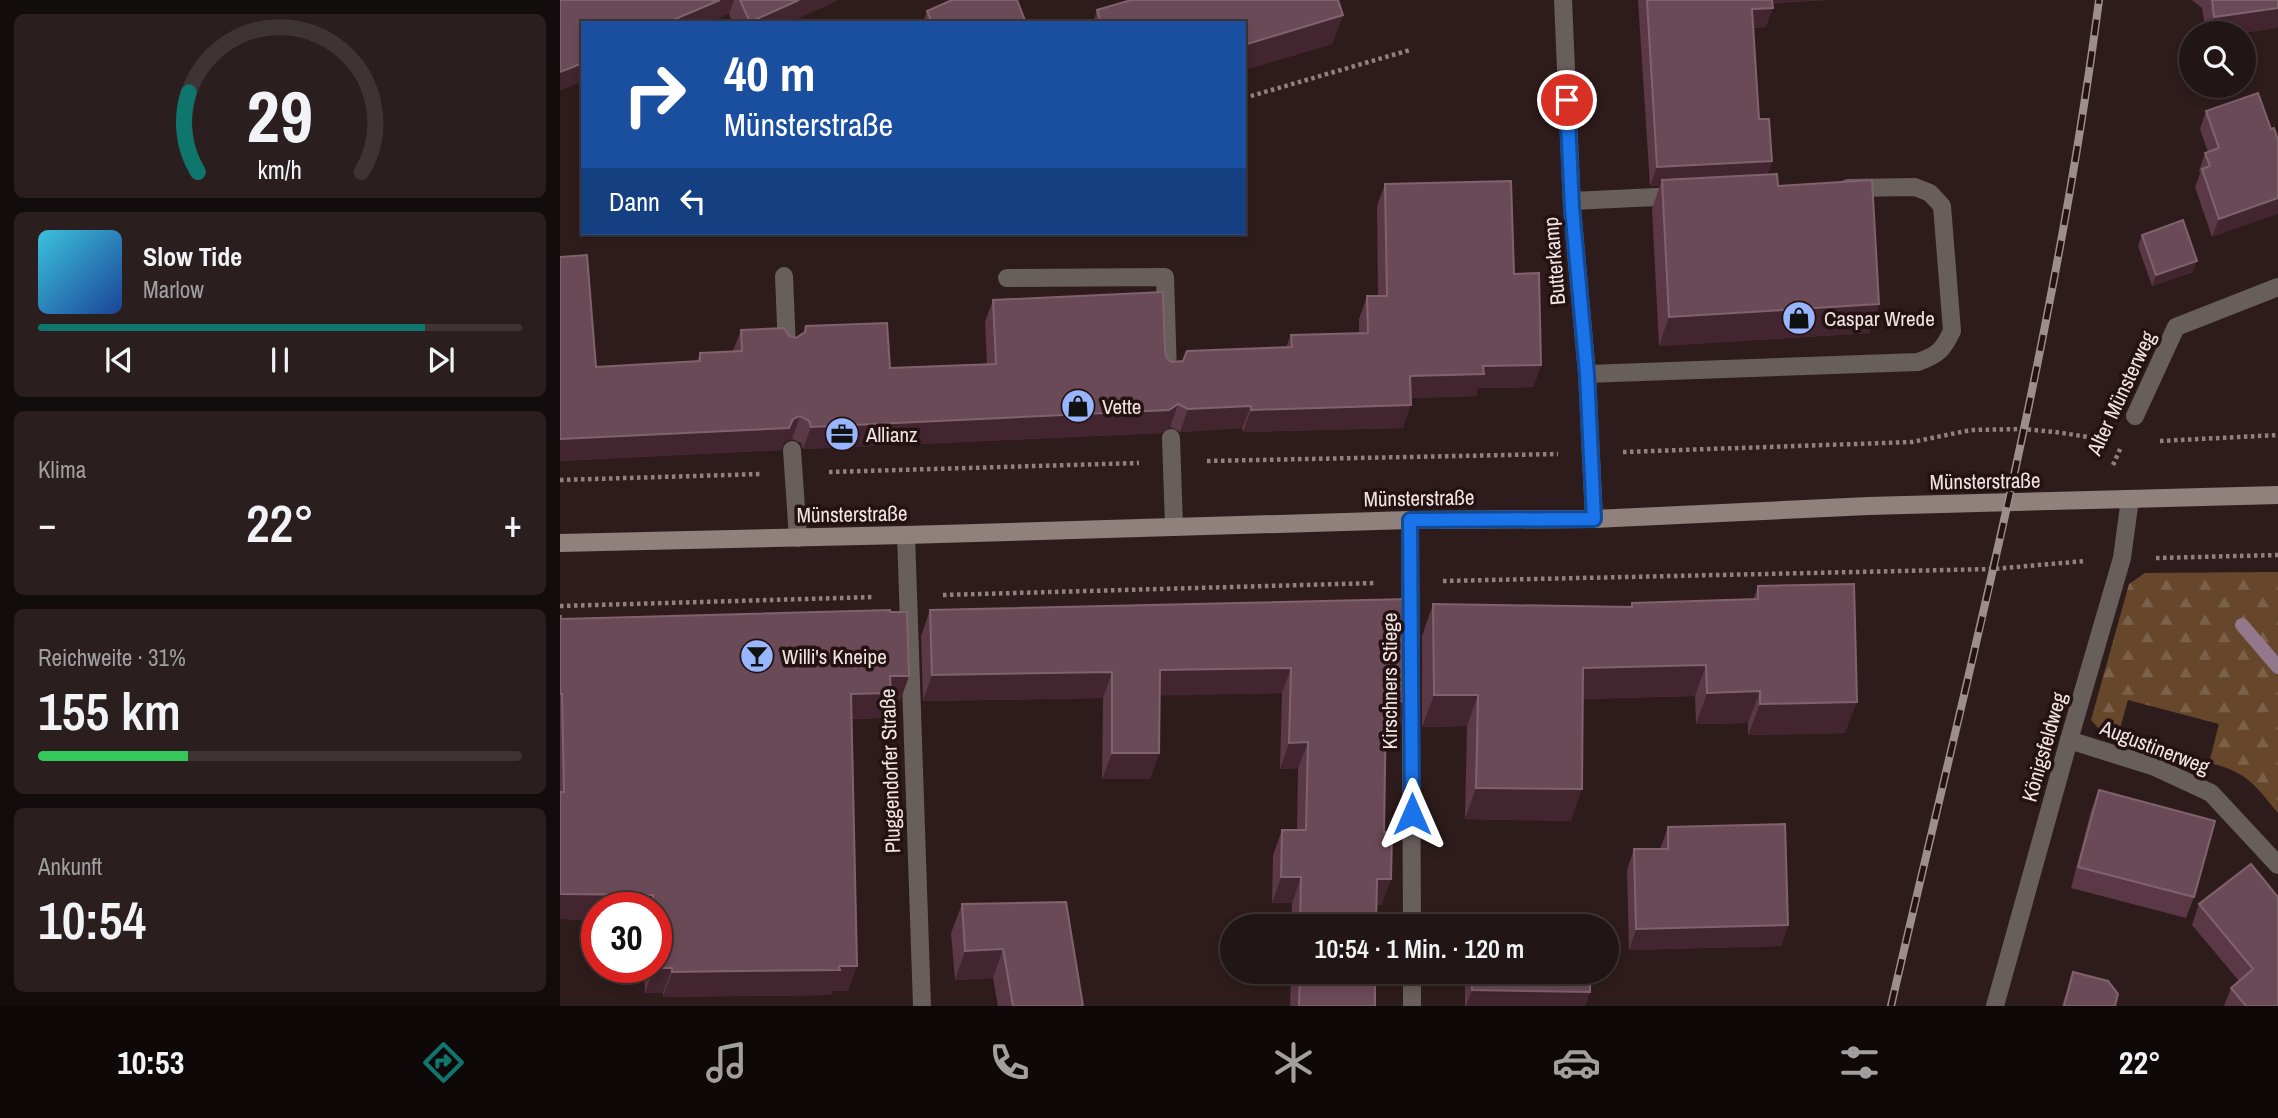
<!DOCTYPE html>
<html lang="de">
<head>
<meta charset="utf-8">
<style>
	body { margin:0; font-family:"Archivo Narrow",sans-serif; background:#2a1e1e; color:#f1f3f6; height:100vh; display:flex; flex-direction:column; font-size:26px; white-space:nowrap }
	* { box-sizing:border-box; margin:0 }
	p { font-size:23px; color:#a29fa0 }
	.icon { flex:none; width:38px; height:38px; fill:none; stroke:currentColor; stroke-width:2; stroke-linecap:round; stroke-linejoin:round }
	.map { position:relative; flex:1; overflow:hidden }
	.details { display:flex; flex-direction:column; gap:14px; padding:14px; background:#130c0c; width:560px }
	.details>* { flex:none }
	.banner { position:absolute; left:21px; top:21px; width:665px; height:214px; border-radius:0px; box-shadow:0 4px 10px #0003,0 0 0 2px #3f3434; background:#1a4fa0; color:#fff; overflow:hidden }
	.buttons { position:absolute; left:1619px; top:21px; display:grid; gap:14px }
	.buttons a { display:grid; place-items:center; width:77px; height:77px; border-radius:50%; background:#221515; box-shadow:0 4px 10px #0003,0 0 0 2px #3f3434; font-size:35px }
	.speed { position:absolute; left:21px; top:892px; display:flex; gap:14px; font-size:35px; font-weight:700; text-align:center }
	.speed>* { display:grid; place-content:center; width:91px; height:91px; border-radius:50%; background:#221515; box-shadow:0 4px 10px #0003,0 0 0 2px #3f3434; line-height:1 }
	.speed .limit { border:10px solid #d22; background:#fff; color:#111 }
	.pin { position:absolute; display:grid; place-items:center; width:60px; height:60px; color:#fff; margin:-30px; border:4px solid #fff; border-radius:50%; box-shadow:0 2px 7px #0007 }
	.me { position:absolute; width:77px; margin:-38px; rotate:0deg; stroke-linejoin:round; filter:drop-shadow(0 0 5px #0008) }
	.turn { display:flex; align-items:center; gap:24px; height:147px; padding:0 28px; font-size:32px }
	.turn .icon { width:91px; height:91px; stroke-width:2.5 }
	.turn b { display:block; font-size:49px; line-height:60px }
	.then { display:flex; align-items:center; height:66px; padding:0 28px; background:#0003; gap:14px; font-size:26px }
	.big { font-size:52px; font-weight:600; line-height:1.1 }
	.details .card { flex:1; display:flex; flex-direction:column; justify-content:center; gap:10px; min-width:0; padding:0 24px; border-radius:10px; background:#2a1e1e }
	.details .dial { align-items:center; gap:0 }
	.dial svg { height:182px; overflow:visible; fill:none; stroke:#3f3434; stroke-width:7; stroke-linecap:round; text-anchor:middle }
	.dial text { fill:#f1f3f6; stroke:none }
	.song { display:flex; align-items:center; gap:21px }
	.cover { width:84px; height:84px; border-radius:10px; background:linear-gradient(135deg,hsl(190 70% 55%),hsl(220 70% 35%)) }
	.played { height:7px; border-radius:4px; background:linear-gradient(90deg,#0f766e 80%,#3f3434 80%) }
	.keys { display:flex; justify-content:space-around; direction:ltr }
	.heat { display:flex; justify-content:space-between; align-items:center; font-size:38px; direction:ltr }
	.charge { height:10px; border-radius:5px; background:linear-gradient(90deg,#34c759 31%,#3f3434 0) }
	.trip { position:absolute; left:660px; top:914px; width:399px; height:70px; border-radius:35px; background:#221515; box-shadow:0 4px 10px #0003,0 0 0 2px #3f3434; font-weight:600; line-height:70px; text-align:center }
	.menu { display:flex; height:112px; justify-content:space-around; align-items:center; background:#0e0808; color:#a29fa0 }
	.menu .icon { width:49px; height:49px }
	.menu .selected { color:#0f766e }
	.menu b { font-size:32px; color:#f1f3f6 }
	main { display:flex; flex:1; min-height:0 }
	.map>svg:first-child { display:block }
</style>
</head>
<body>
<main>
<section class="details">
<div class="card dial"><svg viewBox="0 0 100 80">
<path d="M14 69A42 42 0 1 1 86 69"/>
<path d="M14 69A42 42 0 0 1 10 34" stroke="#0f766e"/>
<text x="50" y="56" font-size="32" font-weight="700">29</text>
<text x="50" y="72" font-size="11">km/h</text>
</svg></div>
<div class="card">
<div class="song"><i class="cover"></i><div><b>Slow Tide</b><p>Marlow</p></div></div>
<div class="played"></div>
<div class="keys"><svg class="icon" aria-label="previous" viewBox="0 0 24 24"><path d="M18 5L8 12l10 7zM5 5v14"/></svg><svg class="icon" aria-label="pause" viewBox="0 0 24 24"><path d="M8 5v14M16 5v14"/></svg><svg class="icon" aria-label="next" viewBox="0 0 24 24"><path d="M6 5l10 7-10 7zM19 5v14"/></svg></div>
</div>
<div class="card"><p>Klima</p>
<div class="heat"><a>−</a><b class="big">22°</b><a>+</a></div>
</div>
<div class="card"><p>Reichweite · 31%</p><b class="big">155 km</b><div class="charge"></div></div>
<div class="card"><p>Ankunft</p><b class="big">10:54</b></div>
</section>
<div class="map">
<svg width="1718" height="1006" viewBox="0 0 1718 1006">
	<defs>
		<pattern id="forest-firs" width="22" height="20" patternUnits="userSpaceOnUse" patternTransform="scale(1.75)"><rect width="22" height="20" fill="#66472b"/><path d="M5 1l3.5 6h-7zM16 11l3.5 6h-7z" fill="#7c614a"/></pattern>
	</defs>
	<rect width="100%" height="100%" fill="#2e1c1c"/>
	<path fill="url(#forest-firs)" d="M1718 572V813C1695 785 1686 771 1649 763L1659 724 1568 700 1557 739 1541 731 1531 720 1569 584 1585 573Z"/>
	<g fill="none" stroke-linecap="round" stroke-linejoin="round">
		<polyline stroke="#92788a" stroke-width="14" points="1682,625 1718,667"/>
		<g stroke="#908180" stroke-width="4.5" stroke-dasharray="3.5 3.5" stroke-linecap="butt">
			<polyline points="684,98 850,50"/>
			<polyline points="1600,441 1718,435"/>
			<polyline points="1063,452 1352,442 1411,430 1463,429 1495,432 1549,440"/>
			<polyline points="647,461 998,454"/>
			<polyline points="1553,465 1561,447"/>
			<polyline points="269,472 579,463"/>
			<polyline points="0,480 201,474"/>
			<polyline points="1596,558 1718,555"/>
			<polyline points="883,581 1433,569 1525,561"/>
			<polyline points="383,595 815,583"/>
			<polyline points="0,606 314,597"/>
		</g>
		<g stroke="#685e5b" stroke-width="18">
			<polyline points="1012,201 1117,196"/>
			<polyline points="224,276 227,349"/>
			<polyline points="447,278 605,277 608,374"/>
			<path d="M1027 374 1358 362C1378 355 1383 350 1392 331L1382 206 1370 193 1355 187 1288 188"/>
			<polyline points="611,438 614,526"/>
			<polyline points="232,450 238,538"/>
		</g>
		<g stroke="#685e5b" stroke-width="18">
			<polyline points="1003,0 1012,208 1027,374 1034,519"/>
			<polyline points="1575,416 1616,327 1718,287"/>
			<polyline points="850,520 852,926"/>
			<polyline points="346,535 362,1006"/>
			<polyline points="1509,740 1595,767 1651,793 1718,865"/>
			<polyline points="852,1006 852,971"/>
			<polyline points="1435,1006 1509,740 1562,558 1570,499"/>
		</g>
		<polyline stroke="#90817c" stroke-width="18" points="0,543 346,535 850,520 1034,519 1308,506 1718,495"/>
		<g stroke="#9d8e8e" stroke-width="8">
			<path id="rail" d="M1331 1006C1408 673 1495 340 1539 0"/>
		</g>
		<use href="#rail" stroke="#241213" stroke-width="5" stroke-dasharray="16" stroke-linecap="butt"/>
	</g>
	<g fill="#5b3846">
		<polygon points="0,0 278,0 228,23 173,23 169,14 23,23 23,81 0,90"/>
		<polygon points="1078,0 1266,0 1212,3 1206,27 1193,28 1199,119 1212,161 1207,175 1218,186 1319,304 1309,333 1099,346 1092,209 1100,185 1090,186"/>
		<polygon points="1632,0 1718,0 1717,28 1681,33 1646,33 1642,8"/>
		<polygon points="537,10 783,15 772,44 684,70 684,23 533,23"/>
		<polygon points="367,11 466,23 363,23"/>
		<polygon points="1646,111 1711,129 1652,237 1635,187 1640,174 1639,171 1645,153 1648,152 1640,129"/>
		<polygon points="825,184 954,274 981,365 973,387 918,388 916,396 850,398 843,428 683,432 682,428 620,432 610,427 601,433 243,449 241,443 232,439 225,441 221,450 0,461 0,257 36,367 137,361 140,353 173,351 181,330 229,336 330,368 427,364 425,322 433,300 605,352 607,358 611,362 726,347 731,335 799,333 799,319 807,296 818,296 817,206"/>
		<polygon points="1582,235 1633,272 1592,286 1578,246"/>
		<polygon points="1198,586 1285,733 1188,735 1188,723 1136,724 1135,696 1023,699 1011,821 905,819 907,726 862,727 862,636 873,604 1070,607 1072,603 1193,600"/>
		<polygon points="849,599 840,727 825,727 824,832 831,879 821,905 816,905 816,926 731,926 732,903 712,903 713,855 722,830 737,830 738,768 720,769 722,693 600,695 599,753 590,779 542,779 543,698 363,701 361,636 370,610"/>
		<polygon points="0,616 1,619 349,676 340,701 328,701 322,718 292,719 288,991 272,991 271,995 171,996 103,997 103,993 85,993 84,968 96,968 96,908 37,908 37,920 0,919"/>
		<polygon points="1539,790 1634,897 1626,918 1511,888 1531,811"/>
		<polygon points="1108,827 1228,925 1221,946 1069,950 1067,870 1074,849 1100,849"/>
		<polygon points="1691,864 1718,1006 1664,1006 1671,988 1679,981 1632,925 1639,904"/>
		<polygon points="402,904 523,1006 438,1006 433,978 395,980 391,933"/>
		<polygon points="731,971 815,971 815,1006 730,1006"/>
		<polygon points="905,971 1030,971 1030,992 1025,1006 905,1006"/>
		<polygon points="1513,972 1555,1006 1502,1006 1507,990"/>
	</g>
	<g fill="#42252e">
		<polygon points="160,0 174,0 169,14 148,23 106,23"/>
		<polygon points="239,0 278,0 228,23 190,23"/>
		<polygon points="1205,0 1266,0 1204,3"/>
		<polygon points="1213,8 1206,27 1185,28 1192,9"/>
		<polygon points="1718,8 1718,25 1717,28 1681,33 1648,33 1654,17"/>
		<polygon points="783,15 772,44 684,70 684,45"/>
		<polygon points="23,63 23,81 0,90 0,72"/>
		<polygon points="1212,161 1205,180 1102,180 1100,185 1090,186 1097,167"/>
		<polygon points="1718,198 1718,214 1652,237 1659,219"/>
		<polygon points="1637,261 1633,272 1592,286 1596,275"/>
		<polygon points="1319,304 1309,333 1099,346 1109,317"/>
		<polygon points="981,365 973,387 918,388 916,396 842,398 850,376 923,366"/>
		<polygon points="618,404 610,427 601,433 243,449 251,427"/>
		<polygon points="851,405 843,428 683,432 691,410"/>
		<polygon points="691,406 682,428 620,432 628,409"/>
		<polygon points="240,416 232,439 225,441 221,450 0,461 0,439 233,419"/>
		<polygon points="1146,665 1135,696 1012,699 1023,668"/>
		<polygon points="731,668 722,693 591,696 600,670"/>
		<polygon points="552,672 543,698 363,701 372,675"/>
		<polygon points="330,676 349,676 340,701 328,701 322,718 282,719 291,694"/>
		<polygon points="1200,691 1188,723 1136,724 1147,693"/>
		<polygon points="874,695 918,695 907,726 862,727"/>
		<polygon points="849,701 840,727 816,727 826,702"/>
		<polygon points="1297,702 1285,733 1188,735 1200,704"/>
		<polygon points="748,742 738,768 720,769 729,743"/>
		<polygon points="552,753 599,753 590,779 542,779"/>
		<polygon points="916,788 1022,789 1011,821 905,819"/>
		<polygon points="721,877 741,877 732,903 712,903"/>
		<polygon points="817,879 831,879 821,905 807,904"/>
		<polygon points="0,894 93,895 88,908 37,908 37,920 0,919"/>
		<polygon points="1228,925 1221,946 1069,950 1076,929"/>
		<polygon points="443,949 433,978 395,980 405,951"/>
		<polygon points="297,966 288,991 272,991 271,995 103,997 112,972"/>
		<polygon points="94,968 112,968 103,993 85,993"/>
		<polygon points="912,990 1030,992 1025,1006 906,1006"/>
	</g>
	<g fill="#6b4a57" stroke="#80626d" stroke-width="2">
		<polygon points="0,0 160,0 106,23 23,23 23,63 0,72"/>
		<polygon points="180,0 239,0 190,22"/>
		<polygon points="392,0 457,0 466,23 372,23 367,11"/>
		<polygon points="571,0 778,0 783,15 684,45 684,23 541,23 537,10"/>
		<polygon points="1087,0 1212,0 1213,8 1192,9 1199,119 1209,119 1212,161 1097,167"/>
		<polygon points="1652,0 1718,0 1718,8 1654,17"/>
		<polygon points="1698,93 1711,129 1714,128 1718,140 1718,198 1659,219 1642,169 1650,166 1645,153 1659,148 1646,111"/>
		<polygon points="1217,174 1218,186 1312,180 1319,304 1109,317 1102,180"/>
		<polygon points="951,181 954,274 979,273 981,365 923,366 924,374 850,376 851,405 691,410 691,406 628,409 618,404 609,410 251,427 249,421 240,416 233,419 229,428 0,439 0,257 27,255 36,367 140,361 140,353 182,351 181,330 224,328 229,336 236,338 245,332 246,326 327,323 330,368 436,364 433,300 603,292 605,352 607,358 611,362 623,361 627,351 732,347 731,335 808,333 807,296 827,296 825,184"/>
		<polygon points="1623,220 1637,261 1596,275 1582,235"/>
		<polygon points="1294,584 1297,702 1200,704 1200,691 1147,693 1146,665 1023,668 1022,789 916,788 918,695 874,695 873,604 1072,607 1072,603 1198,599 1198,586"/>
		<polygon points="849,599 849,701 826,702 824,832 832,832 831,879 817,879 816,926 740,926 741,877 721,877 722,830 746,830 748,742 729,743 731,668 600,670 599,753 552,753 552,672 372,675 370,610"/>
		<polygon points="330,610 330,612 347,612 349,676 330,676 331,693 291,694 297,966 279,966 280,970 180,971 112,972 112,968 94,968 96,968 96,908 93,908 93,895 0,894 0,792 4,792 2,694 0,694 0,616 1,616 1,619"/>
		<polygon points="1539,790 1655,821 1634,897 1518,867"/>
		<polygon points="1225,824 1228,925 1076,929 1074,849 1108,849 1108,827"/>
		<polygon points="1691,864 1718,897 1718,1006 1686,1006 1671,988 1693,969 1639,904"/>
		<polygon points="506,902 523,1006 453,1006 443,949 405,951 402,904"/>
		<polygon points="740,971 815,971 815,1006 739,1006"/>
		<polygon points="912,971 1030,971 1030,992 912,990"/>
		<polygon points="1513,972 1548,981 1558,994 1555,1006 1504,1006"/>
	</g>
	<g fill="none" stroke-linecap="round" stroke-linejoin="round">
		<g stroke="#114b97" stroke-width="18">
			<polyline id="route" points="852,814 850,520 1034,519 1027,374 1012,208 1007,100"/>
		</g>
		<use href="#route" stroke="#1a73e8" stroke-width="12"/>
	</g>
	<defs>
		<g id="shop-disc" transform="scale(1.75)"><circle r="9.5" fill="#97b6fd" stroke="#241213"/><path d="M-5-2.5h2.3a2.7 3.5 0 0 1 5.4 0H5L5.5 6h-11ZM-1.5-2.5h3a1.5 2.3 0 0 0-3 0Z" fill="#111"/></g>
		<g id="office-disc" transform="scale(1.75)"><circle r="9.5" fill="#97b6fd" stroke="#241213"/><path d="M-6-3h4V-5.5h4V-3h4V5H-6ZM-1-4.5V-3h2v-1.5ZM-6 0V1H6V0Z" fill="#111"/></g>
		<g id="bar-disc" transform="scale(1.75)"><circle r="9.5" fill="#97b6fd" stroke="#241213"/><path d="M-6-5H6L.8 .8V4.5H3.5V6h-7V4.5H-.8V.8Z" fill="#111"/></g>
	</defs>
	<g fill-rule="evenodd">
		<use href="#shop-disc" x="1239" y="318"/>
		<use href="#shop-disc" x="518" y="406"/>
		<use href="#office-disc" x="282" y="434"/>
		<use href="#bar-disc" x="197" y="656"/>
	</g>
	<g text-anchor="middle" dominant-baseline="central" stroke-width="7" stroke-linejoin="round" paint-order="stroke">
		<g font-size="21" fill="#f1e4e3" stroke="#241213">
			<text transform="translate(994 261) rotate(-95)">Butterkamp</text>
			<text transform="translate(1561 393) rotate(-65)">Alter Münsterweg</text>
			<text transform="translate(1425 481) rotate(-1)">Münsterstraße</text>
			<text transform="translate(859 498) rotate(-1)">Münsterstraße</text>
			<text transform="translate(292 514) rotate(-1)">Münsterstraße</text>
			<text transform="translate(829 681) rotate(-90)">Kirschners Stiege</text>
			<text transform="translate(1484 747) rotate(-74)">Königsfeldweg</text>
			<text transform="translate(1595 747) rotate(21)">Augustinerweg</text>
			<text transform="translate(330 771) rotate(-92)">Pluggendorfer Straße</text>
		</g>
		<g font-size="21" fill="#f1e4e3" stroke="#241213" text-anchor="start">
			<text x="1264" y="318">Caspar Wrede</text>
			<text x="542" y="406">Vette</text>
			<text x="306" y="434">Allianz</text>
			<text x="222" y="656">Willi's Kneipe</text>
		</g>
	</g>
</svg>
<div class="buttons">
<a><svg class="icon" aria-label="search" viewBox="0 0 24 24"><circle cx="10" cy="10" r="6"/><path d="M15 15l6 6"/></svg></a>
</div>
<div class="speed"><div class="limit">30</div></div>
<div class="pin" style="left:1007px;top:100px;background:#d93025"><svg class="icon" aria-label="arrive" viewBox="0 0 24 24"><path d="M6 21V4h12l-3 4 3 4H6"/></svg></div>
<svg class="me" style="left:852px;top:814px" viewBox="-20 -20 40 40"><path d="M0-17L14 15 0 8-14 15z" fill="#1a73e8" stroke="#fff" stroke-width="4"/></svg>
<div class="trip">10:54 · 1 Min. · 120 m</div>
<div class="banner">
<div class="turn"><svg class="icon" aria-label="right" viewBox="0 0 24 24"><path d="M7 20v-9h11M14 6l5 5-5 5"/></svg><div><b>40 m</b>Münsterstraße</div></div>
<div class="then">Dann<svg class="icon" aria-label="left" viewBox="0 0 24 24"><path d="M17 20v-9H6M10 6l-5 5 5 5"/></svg></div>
</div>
</div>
</main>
<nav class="menu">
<b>10:53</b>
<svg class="icon selected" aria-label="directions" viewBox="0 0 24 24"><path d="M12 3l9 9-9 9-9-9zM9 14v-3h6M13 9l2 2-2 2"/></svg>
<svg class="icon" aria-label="music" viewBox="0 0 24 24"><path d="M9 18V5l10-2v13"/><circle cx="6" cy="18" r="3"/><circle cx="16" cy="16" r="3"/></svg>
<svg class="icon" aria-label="phone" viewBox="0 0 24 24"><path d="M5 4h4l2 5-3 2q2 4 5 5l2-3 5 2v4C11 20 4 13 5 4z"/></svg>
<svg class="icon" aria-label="climate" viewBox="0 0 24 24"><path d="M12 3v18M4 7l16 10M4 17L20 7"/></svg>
<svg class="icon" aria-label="car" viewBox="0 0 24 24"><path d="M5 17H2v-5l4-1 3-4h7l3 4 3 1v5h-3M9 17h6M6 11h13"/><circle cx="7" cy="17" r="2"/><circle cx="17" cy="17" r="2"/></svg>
<svg class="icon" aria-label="filters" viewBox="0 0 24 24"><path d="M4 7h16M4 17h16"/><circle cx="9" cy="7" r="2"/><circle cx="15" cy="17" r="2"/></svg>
<b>22°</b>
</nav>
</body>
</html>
